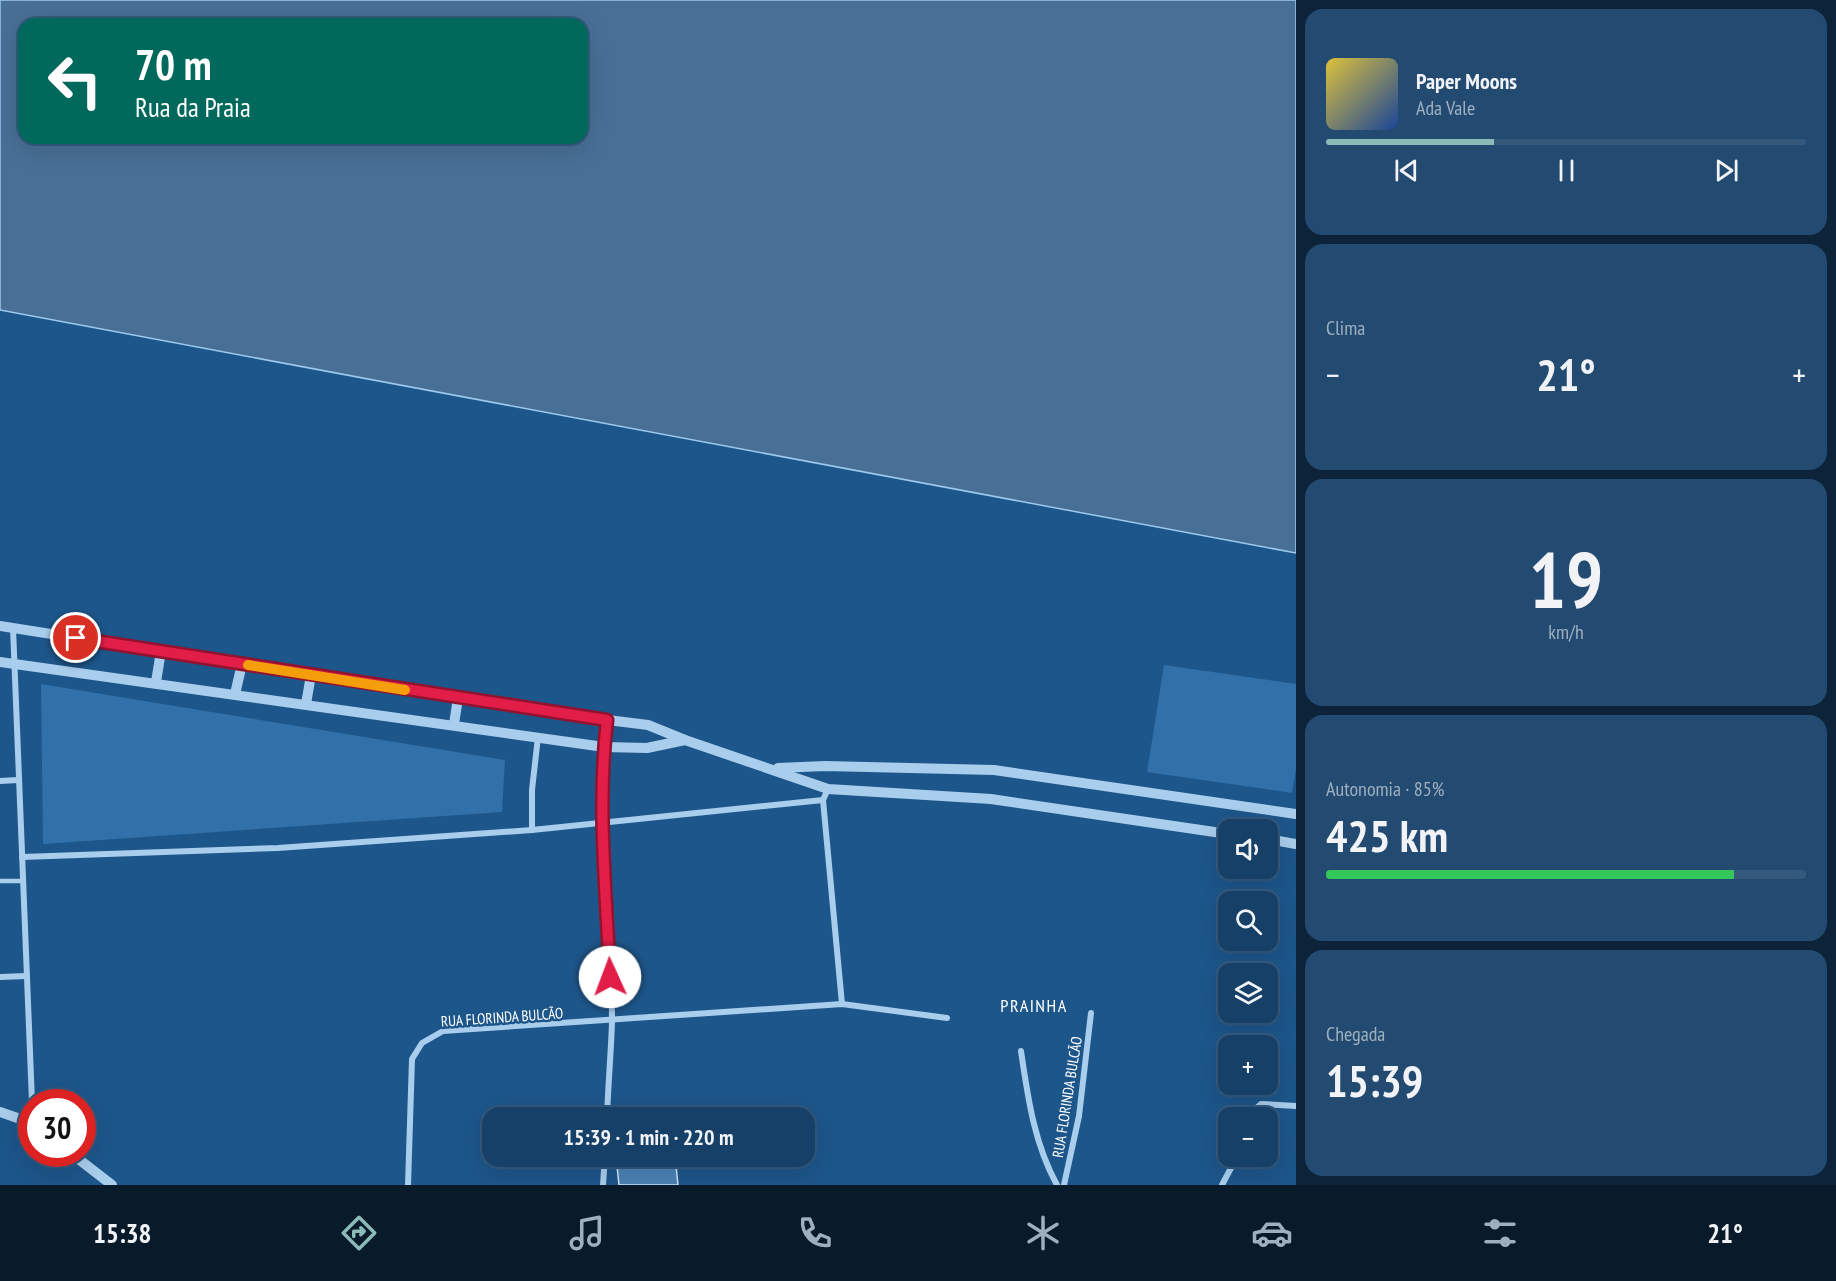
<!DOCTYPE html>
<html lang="pt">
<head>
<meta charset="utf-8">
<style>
	body { margin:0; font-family:"PT Sans Narrow",sans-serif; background:#234b71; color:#f1f3f6; height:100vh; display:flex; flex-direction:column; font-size:22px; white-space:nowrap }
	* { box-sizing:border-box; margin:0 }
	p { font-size:20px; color:#9eafc0 }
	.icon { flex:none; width:33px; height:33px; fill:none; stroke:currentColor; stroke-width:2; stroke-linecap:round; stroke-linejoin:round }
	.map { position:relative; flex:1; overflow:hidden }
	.panel { display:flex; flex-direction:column; gap:9px; padding:9px; background:#0c2339; width:540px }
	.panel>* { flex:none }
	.top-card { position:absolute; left:18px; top:18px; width:570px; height:126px; border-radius:18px; box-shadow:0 6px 24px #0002,0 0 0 2px #35597c; background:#00695c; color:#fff; overflow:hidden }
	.controls { position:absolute; left:1218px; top:819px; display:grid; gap:12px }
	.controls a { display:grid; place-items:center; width:60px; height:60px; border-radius:12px; background:#164068; box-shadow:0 6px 24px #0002,0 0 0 2px #35597c; font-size:30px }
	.speed { position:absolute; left:18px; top:1089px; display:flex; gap:12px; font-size:30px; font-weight:700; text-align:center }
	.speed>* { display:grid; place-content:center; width:78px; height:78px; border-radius:50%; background:#164068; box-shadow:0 6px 24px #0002,0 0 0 2px #35597c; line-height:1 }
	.speed .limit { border:9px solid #d22; background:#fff; color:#111 }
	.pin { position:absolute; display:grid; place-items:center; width:51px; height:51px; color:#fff; margin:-26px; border:3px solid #fff; border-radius:50%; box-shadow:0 2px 6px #0007 }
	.me { position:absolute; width:66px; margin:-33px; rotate:358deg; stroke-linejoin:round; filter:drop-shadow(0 0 4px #0008) }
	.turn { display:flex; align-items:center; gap:21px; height:126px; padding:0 18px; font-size:27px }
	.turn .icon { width:78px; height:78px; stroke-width:2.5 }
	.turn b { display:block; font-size:42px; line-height:51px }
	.big { font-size:45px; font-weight:700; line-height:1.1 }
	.panel .widget { flex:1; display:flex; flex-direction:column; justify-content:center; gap:9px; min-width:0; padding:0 21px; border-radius:18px; background:#234b71 }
	.panel .dial { align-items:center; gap:0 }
	.dial b { font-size:78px; line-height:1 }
	.song { display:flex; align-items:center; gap:18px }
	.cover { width:72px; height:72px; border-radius:9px; background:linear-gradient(135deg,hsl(50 70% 55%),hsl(220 70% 35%)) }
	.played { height:6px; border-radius:3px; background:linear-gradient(90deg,#8bbbb9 35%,#35597c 35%) }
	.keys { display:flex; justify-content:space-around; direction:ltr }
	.heat { display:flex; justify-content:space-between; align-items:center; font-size:33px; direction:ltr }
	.charge { height:9px; border-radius:4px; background:linear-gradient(90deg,#34c759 85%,#35597c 0) }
	.trip { position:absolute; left:482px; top:1107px; width:333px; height:60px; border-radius:18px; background:#164068; box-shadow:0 6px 24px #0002,0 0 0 2px #35597c; font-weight:700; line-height:60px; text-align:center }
	.tabs { display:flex; height:96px; justify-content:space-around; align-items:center; background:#091a2a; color:#9eafc0 }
	.tabs .icon { width:42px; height:42px }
	.tabs .selected { color:#8bbbb9 }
	.tabs b { font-size:27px; color:#f1f3f6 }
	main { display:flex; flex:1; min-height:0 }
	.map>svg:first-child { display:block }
</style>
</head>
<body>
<main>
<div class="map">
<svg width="1296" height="1185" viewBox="0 0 1296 1185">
	<rect width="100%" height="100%" fill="#1d568a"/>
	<g fill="#3170a8">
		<polygon points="1164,665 1296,684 1296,769 1292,793 1147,772"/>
		<polygon points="41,684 505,760 502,812 43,844"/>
	</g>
	<path fill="#486f95" stroke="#9cc9ee" stroke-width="1.5" fill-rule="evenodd" d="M0 0H1296V553L0 310ZM24 24H582V138H24Z"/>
	<polygon fill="#4a82b4" stroke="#cee5f9" stroke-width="1.5" points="616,1156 675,1156 678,1185 619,1185"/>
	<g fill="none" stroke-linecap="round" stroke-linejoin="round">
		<polyline stroke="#a9cdec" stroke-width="4.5" points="0,881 23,881"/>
		<g stroke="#a9cdec" stroke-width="6">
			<polyline points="13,628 32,1102"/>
			<polyline points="0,781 18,780"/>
			<polyline points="828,789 823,800 842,1004"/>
			<polyline points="532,830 532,790 538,737"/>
			<polyline points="22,857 278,848 532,830 823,800"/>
			<polyline points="0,977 26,976"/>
			<path d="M1021 1051C1028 1098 1034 1143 1057 1185"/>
			<path d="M607 1118C608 1086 611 1053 612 1022 612 922 594 820 607 720"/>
			<polyline points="1245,1118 1261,1104 1296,1106"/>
			<polyline points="408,1185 412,1059 422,1043 443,1031 842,1004 947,1018"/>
			<polyline points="603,1185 605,1156"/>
			<polyline points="1064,1185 1079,1116 1091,1013"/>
			<polyline points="1222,1185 1232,1166 1233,1156"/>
		</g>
		<g stroke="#a9cdec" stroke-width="10">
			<polyline points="0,626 559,714 648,725 685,740 828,789 991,799 1228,834"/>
			<polyline points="0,662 604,747 647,748 685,740"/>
			<polyline points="156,682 161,651"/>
			<polyline points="235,694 242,664"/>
			<polyline points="306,704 311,675"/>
			<polyline points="454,724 458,698"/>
			<polyline points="778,768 825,766 994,770 1296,814"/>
			<polyline points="1268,839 1296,844"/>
			<polyline points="0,1112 32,1123"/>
			<polyline points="72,1154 112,1185"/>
		</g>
	</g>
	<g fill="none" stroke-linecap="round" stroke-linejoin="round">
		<g stroke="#92132f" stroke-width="15">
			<path id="route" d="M76 638 607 720C597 804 606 892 610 977"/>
		</g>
		<use href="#route" stroke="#e11d48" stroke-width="10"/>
		<polyline stroke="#f59e0b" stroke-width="10" points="248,665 405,690"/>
	</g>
	<g text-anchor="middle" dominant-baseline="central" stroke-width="5" stroke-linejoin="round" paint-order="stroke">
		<g font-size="15" fill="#fff" stroke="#1d568a">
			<text transform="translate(502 1017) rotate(-4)">RUA FLORINDA BULCÃO</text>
			<text transform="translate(1067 1097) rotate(-81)">RUA FLORINDA BULCÃO</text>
		</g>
		<g font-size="18" letter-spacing="1.5" fill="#fff" stroke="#1d568a">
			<text x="1034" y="1005">PRAINHA</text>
		</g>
	</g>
</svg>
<div class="controls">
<a><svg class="icon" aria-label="sound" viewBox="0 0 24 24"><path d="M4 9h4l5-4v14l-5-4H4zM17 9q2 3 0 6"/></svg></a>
<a><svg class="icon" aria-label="search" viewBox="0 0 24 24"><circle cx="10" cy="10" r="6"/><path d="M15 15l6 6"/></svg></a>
<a><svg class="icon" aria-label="layers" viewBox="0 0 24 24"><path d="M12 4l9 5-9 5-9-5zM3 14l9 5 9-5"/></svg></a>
<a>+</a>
<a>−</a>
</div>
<div class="speed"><div class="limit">30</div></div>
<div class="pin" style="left:76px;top:638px;background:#d93025"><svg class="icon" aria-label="arrive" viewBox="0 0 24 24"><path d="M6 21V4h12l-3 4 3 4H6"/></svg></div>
<svg class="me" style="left:610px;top:977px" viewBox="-20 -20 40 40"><circle r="19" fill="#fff"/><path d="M0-13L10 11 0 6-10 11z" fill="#e11d48"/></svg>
<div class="trip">15:39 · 1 min · 220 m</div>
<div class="top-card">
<div class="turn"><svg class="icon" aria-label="left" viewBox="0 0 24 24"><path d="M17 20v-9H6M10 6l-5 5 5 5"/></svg><div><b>70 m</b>Rua da Praia</div></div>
</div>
</div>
<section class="panel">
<div class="widget">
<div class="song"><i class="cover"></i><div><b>Paper Moons</b><p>Ada Vale</p></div></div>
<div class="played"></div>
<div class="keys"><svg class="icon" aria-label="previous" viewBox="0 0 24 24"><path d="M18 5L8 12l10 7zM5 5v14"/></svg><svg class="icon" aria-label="pause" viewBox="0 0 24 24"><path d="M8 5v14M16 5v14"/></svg><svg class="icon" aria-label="next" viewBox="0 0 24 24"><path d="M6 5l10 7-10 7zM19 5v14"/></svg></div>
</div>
<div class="widget"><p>Clima</p>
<div class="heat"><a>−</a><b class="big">21°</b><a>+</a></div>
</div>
<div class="widget dial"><b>19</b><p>km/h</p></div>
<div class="widget"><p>Autonomia · 85%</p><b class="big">425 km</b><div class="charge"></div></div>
<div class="widget"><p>Chegada</p><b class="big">15:39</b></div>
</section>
</main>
<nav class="tabs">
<b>15:38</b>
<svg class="icon selected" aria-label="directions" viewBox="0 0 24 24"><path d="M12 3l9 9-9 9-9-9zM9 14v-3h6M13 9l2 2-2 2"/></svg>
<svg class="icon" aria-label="music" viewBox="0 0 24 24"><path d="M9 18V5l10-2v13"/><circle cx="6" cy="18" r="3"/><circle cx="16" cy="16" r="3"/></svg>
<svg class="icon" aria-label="phone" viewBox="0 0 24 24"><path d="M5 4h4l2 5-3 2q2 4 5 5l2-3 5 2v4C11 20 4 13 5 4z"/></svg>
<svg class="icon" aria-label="climate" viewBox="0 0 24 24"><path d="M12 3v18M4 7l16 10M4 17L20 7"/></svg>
<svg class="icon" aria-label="car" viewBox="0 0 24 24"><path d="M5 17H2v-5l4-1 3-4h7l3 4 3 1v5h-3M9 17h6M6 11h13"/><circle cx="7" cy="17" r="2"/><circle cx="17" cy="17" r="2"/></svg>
<svg class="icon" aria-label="filters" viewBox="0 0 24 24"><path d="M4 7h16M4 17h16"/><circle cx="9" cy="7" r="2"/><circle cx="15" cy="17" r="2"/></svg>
<b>21°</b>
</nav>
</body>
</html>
